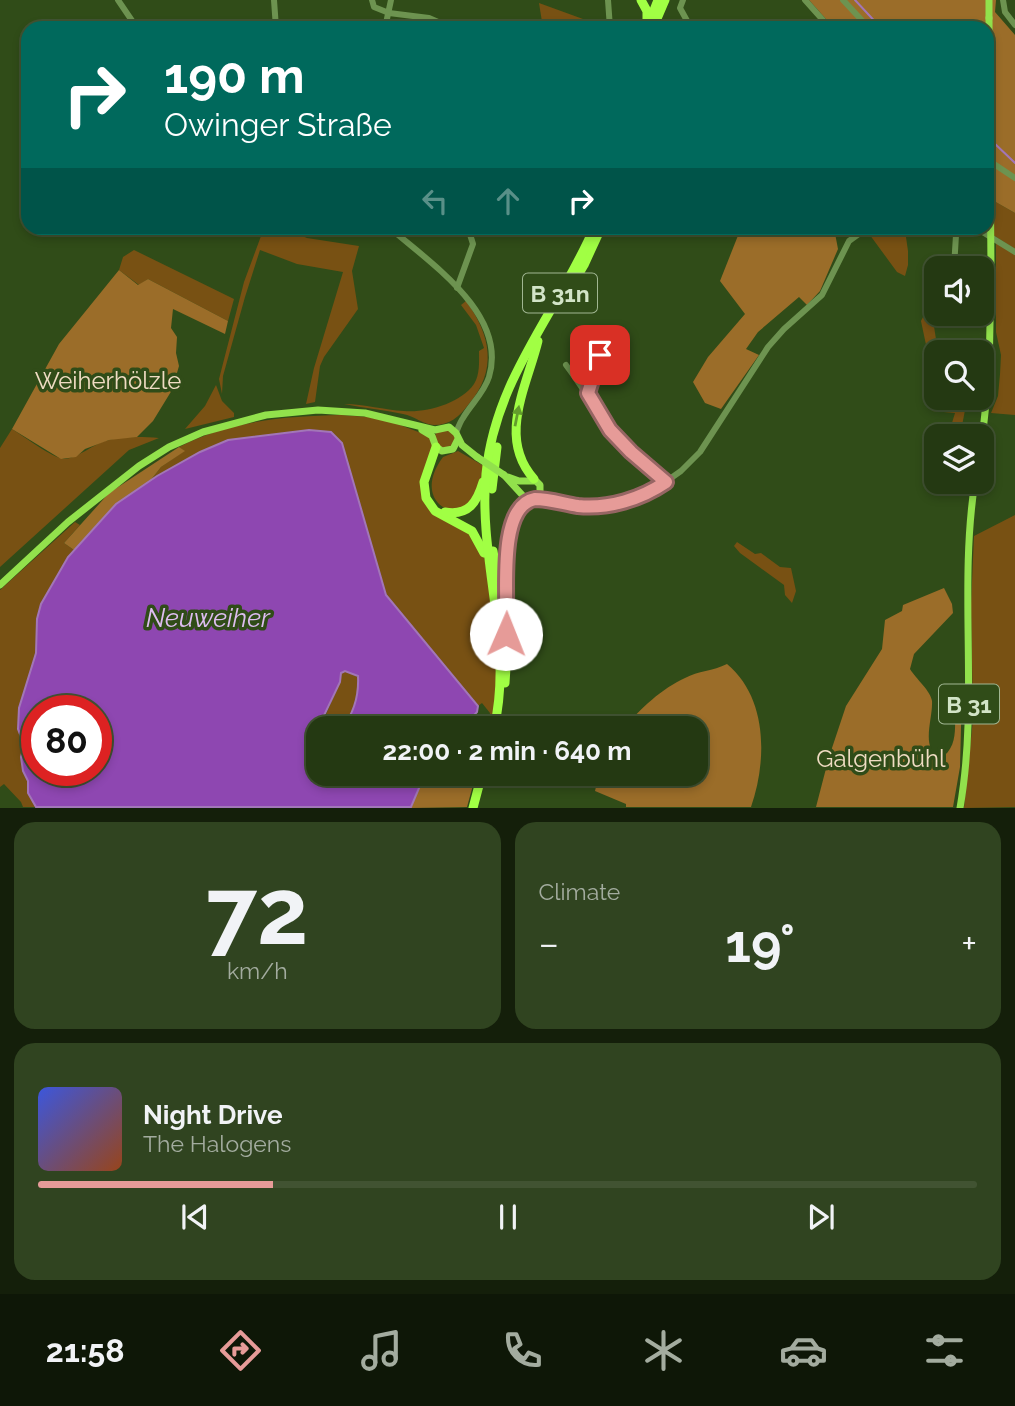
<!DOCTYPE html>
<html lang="en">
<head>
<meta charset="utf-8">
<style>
	body { margin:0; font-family:Raleway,sans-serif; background:#304420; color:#f1f3f6; height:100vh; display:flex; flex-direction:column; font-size:26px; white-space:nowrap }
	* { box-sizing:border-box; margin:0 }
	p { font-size:23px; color:#a3ac9f }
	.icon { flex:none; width:38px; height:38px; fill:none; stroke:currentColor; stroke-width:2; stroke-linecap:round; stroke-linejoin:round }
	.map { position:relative; height:808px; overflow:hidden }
	.details { display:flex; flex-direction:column; gap:14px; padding:14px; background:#141f0a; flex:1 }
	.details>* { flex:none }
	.top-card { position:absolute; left:21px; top:21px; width:973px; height:214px; border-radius:21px; box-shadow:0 4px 10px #0003,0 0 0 2px #415332; background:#00695c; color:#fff; overflow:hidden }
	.buttons { position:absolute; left:924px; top:256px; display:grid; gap:14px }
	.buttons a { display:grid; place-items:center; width:70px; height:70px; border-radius:14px; background:#243912; box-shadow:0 4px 10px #0003,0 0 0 2px #415332; font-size:35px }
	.speed { position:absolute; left:21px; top:695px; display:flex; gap:14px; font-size:35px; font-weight:700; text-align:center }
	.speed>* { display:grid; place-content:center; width:91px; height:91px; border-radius:50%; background:#243912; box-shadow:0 4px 10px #0003,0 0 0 2px #415332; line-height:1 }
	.speed .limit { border:10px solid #d22; background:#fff; color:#111 }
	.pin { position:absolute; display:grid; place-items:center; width:60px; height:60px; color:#fff; margin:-30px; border-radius:14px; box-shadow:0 4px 10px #0006 }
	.me { position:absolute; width:77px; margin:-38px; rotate:1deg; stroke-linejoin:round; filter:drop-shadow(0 0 5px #0008) }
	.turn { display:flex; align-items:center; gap:24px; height:147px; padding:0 28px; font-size:32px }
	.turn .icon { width:91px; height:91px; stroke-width:2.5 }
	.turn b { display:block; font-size:49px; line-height:60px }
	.lanes { display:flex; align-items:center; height:66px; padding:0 28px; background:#0003; justify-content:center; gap:35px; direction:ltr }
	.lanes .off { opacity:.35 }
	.big { font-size:52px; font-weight:700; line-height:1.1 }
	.details .tile { flex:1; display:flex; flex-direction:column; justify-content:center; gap:10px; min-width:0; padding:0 24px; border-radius:21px; background:#304420 }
	.details .dial { align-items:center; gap:0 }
	.dial b { font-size:91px; line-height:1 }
	.song { display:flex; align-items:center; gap:21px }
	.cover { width:84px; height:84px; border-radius:10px; background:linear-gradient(135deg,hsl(230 70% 55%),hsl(20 70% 35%)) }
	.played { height:7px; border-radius:4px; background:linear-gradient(90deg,#e69b98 25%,#415332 25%) }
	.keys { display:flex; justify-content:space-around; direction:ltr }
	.heat { display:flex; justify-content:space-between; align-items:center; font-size:38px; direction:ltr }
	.details .tiles { flex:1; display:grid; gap:14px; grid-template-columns:1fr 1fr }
	.tile:last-child { grid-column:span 2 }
	.trip { position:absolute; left:306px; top:716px; width:402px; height:70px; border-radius:21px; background:#243912; box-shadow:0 4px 10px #0003,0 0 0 2px #415332; font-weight:700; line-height:70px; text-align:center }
	.dock { display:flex; height:112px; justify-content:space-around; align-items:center; background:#0e1707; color:#a3ac9f }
	.dock .icon { width:49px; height:49px }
	.dock .active { color:#e69b98 }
	.dock b { font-size:32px; color:#f1f3f6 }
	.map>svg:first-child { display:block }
</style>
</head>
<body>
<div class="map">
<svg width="1015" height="808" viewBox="0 0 1015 808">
	<rect width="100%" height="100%" fill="#304c18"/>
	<g fill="#785113">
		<polygon points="539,3 594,23 593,28 543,28"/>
		<polygon points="987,197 1015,213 1015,249 982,228 987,228"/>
		<polygon points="264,228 284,228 307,238 359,246 352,271 358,309 324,357 320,366 315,402 306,404 314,368 343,272 297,264 260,250 245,297 223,376 222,394 219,379 244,282"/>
		<polygon points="872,228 908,228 905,230 908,251 908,265 905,276 897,272 867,231"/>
		<polygon points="996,242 1015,253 1015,415 991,413 998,396 1000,374 1001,355 996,332"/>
		<polygon points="134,250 234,299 228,321 148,279 139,285 119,270 123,257"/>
		<path d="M466 301C491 336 498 370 468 405 459 417 450 425 434 425 424 425 414 416 403 414 384 410 364 408 344 404 365 404 384 410 404 411 427 413 461 403 474 384 480 374 479 362 479 351L484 348 476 325 461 305Z"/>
		<polygon points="927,315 933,320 938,352 936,352 936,397 941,397 942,401 966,405 960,436 948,436 955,413 932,411 933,378 921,321 923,317"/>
		<polygon points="216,385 222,401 234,413 234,417 185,429 205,406"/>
		<path d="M341 415 368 417 395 423 434 438 437 431 454 430 456 445 439 449 426 476 428 503 465 525 484 555 500 659 494 728H487L490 713 482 703 478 706 386 595 342 443 309 430 228 440 200 452 150 481 161 467 184 451 179 447C229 421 285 416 341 415Z"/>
		<path d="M12 429C23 436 53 458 64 459 77 459 94 443 109 440 125 436 143 437 159 438L129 450 0 567V448Z"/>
		<path d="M458 451 484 466C481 475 480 490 475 498 455 527 411 500 443 457Z"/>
		<polygon points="1015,515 1015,807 964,808 973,719 971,605 974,536"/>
		<polygon points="75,522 80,525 64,543 74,550 60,572 37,619 36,653 19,708 18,729 24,745 21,757 23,771 28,781 28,793 36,807 23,807 21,802 4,784 0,787 0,590"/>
		<polygon points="737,542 755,554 761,553 780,567 791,568 796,591 792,603 785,595 784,585 740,553 734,546"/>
		<path d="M345 671 358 677C359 696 354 713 342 728H320L340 682 341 673Z"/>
	</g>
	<g fill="#9b6d29">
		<polygon points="809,0 996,0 995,12 1015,35 1015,213 987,197 987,28 834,28"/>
		<polygon points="741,228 834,228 838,249 820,291 807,305 799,297 758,332 746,349 759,355 721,409 705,403 693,382 708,357 745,314 720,281"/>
		<polygon points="119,270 138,285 148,279 228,321 225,334 173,309 171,328 177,337 176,353 179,366 172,390 153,421 137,437 109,440 85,449 76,457 61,459 12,429 59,344"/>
		<polygon points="179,447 185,451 161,467 150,481 116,504 74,550 64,543 109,493"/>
		<path d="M944 588 952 604 953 613 914 654 910 669C916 679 931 691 932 701 933 720 920 747 940 759 966 742 947 714 962 689L960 767 953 807H816L829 757 846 706 882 649 885 620 902 611 903 605Z"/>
		<path d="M727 664C768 698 767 761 751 807H626V804L595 791 599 774H696V728H625C639 709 663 688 685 678 698 671 713 671 727 664Z"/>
		<polygon points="425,774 476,774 467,807 411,808"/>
	</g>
	<path fill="#8e47b1" stroke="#a276b8" stroke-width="2" fill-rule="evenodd" d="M309 430 331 432 342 443 386 595 478 706 477 712 462 728H342C354 713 359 696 358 676L345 671 341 673 340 682 318 728V774H425L411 807H36L28 793V781L23 771 21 757 24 745 18 729 19 708 36 653 37 619 41 604 68 557 116 504 157 476 200 452 228 440ZM37 710H96V770H37Z"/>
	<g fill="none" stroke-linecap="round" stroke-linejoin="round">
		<g stroke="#a276b8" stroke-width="2">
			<polyline points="855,0 881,28"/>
			<polyline points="993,142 1015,163"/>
		</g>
		<g stroke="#6d9350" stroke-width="6">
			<polyline points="118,0 137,28"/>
			<polyline points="274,0 276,28"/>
			<polyline points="372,0 374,7 389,13 429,18 452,28"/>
			<polyline points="608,0 610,28"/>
			<polyline points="683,0 680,8 691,28"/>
			<polyline points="805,0 830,28"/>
			<polyline points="843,0 869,28"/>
			<polyline points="1003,0 1005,12 1015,25"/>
			<polyline points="385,28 391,0"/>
			<polyline points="464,28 472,28"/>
			<polyline points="988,160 1015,178"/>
			<path d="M390 228C430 263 508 314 489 377 484 393 471 404 463 418 460 422 458 428 456 433"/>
			<polyline points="951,228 956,235 954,268"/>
			<polyline points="976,228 1015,252"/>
			<polyline points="457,288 473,244 468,228"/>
			<path d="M566 365C582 386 594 408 610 429 625 450 646 466 666 482"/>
			<polyline points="588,393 600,355"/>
			<polyline points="535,499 581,506 621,503 654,490 681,471 700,452 768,347 784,329 822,295 849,241 867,228"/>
		</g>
		<g stroke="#92e14c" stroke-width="7">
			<polyline points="989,18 989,0"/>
			<polyline points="422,430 432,436 436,447 442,451 453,449 458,439"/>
			<polyline points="982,440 989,376 991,269"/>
			<polyline points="504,475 525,498 535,499 540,494 540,485 536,481 519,481 508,477"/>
			<polyline points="0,585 68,522 139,466 169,447 203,432 266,415 318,410 365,413 435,430 449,427 456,433 462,445 477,457"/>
			<path d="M960 808C979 699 958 591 975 481"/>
		</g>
		<g stroke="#a1ff44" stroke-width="9">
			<polyline points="641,0 647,11 647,19"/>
			<polyline points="647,28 658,0"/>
			<polyline points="653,28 665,0"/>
			<polyline points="559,307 584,265 601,228"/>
			<polyline points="436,447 424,482 426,498 435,511 472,531 484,553"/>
			<path d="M534 479C497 438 527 386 538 341"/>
			<polyline points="492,489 497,447"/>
			<path d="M445 512C469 516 477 502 483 482"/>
			<path d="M493 551C500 596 509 638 505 683"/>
			<path d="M507 607C505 574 500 524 528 500"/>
			<path d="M494 728C514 644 478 559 486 474 495 378 558 312 594 228"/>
			<polyline points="473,808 482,774"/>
		</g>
		<g stroke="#92e14c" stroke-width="7">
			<polyline points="989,18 991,269"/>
			<polyline points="477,457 504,475"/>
		</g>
	</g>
	<defs><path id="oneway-solid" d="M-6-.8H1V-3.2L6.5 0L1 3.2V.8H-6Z" transform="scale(1.75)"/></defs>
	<use fill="#639d2c" href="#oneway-solid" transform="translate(517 416) rotate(-79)"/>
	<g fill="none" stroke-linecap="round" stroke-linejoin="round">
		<g stroke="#966563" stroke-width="18">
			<path id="route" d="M506 634C509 604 495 506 535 499 550 499 564 504 578 506 609 509 641 499 666 482L631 452 610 430 588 393 600 355"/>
		</g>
		<use href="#route" stroke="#e69b98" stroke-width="12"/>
	</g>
	<g text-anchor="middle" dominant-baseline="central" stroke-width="7" stroke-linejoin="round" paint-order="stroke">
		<g fill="#304c18" stroke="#a1b692" stroke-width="2">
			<rect x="523" y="273.5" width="74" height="39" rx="5"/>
			<rect x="939" y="684.5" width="60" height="39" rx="5"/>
		</g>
		<g font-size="23" font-weight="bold" fill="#d2e4c7">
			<text x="560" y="293">B 31n</text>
			<text x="969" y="704">B 31</text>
		</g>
		<g font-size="24" fill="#f0dcc3" stroke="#304c18">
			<text x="108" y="380">Weiherhölzle</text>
			<text x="881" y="758">Galgenbühl</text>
		</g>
		<g font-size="26" font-style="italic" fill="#debdf1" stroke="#304c18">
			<text x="208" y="618">Neuweiher</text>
		</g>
	</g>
</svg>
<div class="buttons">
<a><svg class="icon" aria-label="sound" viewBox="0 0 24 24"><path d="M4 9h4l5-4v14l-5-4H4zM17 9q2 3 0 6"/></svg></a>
<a><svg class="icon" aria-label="search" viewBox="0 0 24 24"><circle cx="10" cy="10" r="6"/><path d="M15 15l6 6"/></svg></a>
<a><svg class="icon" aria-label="layers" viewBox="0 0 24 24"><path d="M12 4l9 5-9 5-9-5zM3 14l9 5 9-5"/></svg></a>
</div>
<div class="speed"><div class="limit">80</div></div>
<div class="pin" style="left:600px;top:355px;background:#d93025"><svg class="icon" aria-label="arrive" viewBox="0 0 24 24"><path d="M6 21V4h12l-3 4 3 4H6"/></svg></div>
<svg class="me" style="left:506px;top:634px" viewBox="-20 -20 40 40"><circle r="19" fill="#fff"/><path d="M0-13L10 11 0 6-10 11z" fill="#e69b98"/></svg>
<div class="trip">22:00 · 2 min · 640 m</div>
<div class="top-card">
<div class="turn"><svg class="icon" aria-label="right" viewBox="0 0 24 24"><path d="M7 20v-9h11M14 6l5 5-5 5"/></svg><div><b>190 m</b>Owinger Straße</div></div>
<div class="lanes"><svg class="icon off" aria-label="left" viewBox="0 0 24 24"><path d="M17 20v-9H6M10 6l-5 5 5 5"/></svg><svg class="icon off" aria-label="ahead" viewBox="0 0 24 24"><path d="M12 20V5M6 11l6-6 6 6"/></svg><svg class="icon" aria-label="right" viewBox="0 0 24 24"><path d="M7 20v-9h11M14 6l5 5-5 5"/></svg></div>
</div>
</div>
<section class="details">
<div class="tiles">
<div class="tile dial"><b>72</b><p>km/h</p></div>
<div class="tile"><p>Climate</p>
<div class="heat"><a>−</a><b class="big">19°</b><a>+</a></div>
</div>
<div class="tile">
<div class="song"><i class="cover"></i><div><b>Night Drive</b><p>The Halogens</p></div></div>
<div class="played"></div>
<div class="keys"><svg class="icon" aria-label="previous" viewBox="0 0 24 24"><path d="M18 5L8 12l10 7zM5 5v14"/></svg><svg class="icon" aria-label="pause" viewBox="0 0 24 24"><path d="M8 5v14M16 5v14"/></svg><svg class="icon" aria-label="next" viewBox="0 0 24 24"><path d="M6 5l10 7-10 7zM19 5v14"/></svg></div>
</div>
</div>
</section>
<nav class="dock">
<b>21:58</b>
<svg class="icon active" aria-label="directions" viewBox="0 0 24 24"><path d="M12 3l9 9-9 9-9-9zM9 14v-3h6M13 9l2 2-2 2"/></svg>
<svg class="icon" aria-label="music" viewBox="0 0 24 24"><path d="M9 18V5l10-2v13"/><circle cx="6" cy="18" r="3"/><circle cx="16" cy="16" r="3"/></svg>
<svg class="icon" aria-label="phone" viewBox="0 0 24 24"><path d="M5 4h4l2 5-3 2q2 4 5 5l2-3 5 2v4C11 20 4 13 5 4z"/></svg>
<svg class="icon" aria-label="climate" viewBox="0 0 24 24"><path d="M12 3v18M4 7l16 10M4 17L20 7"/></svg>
<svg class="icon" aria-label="car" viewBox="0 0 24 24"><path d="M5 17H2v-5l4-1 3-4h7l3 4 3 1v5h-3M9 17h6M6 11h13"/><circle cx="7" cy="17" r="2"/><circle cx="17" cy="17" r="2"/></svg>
<svg class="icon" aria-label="filters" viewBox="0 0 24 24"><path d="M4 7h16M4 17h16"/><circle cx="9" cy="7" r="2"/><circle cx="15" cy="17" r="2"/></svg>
</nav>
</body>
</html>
